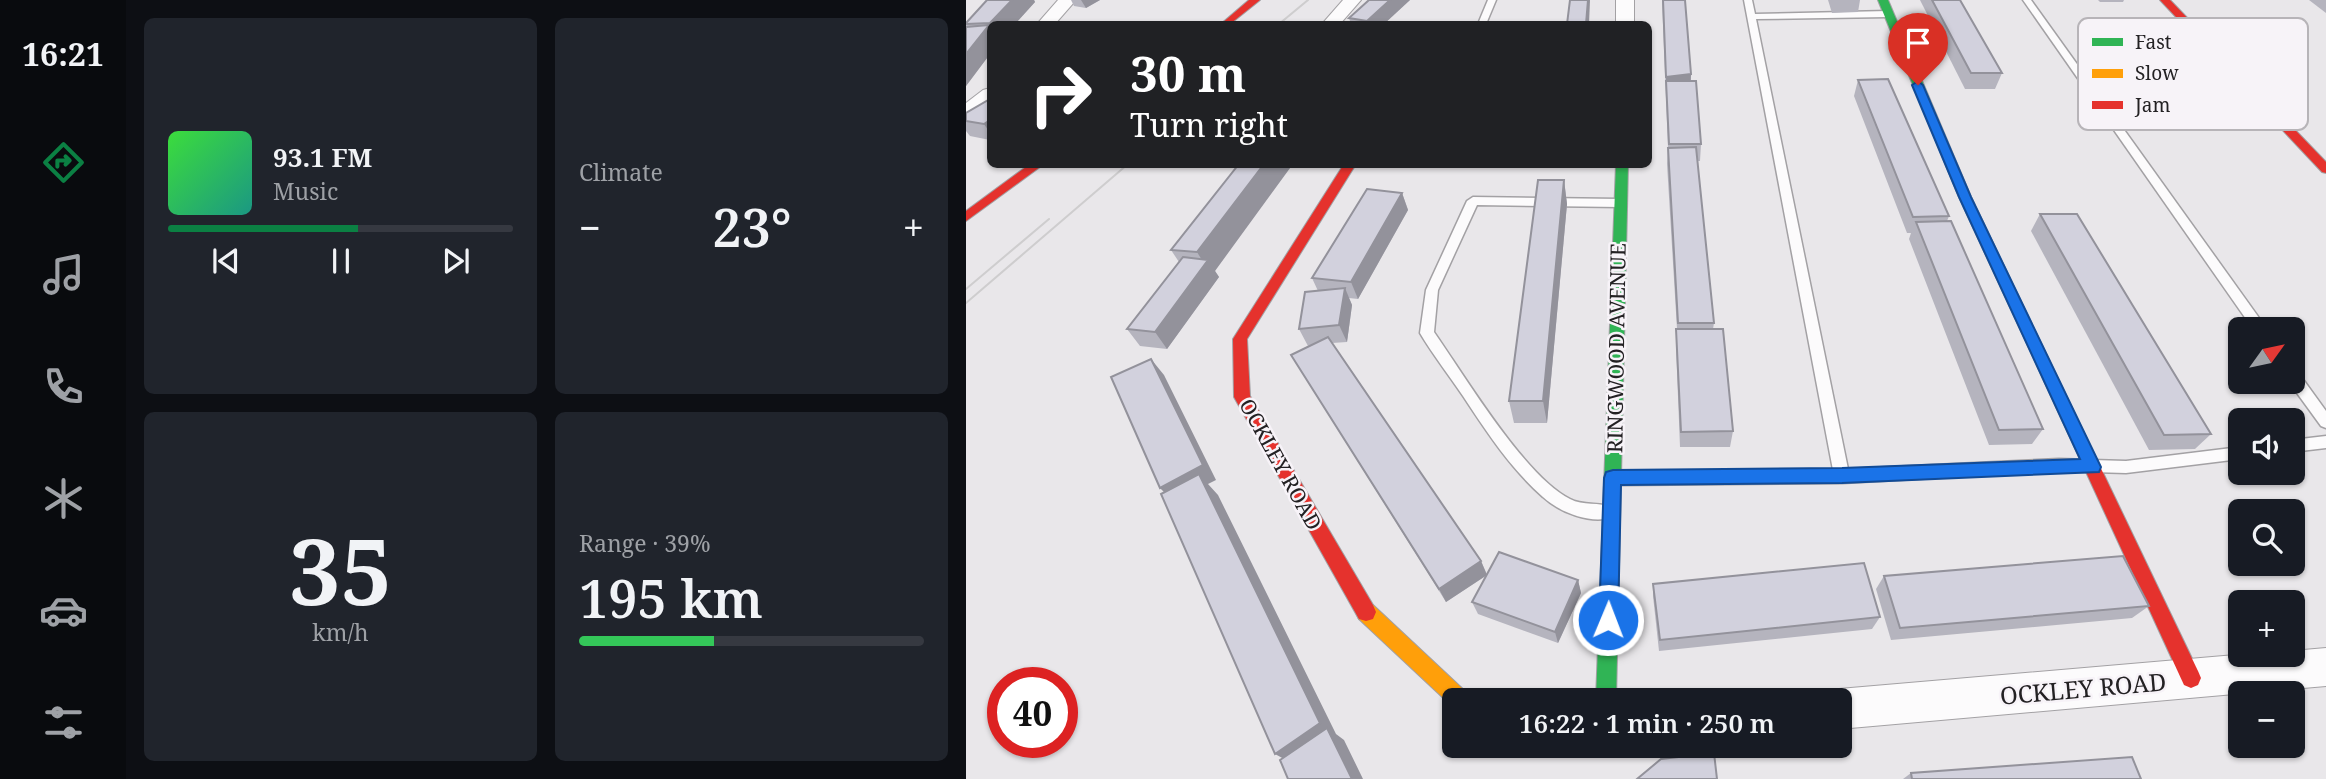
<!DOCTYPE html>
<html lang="en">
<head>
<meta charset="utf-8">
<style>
	body { margin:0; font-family:"Noto Serif",serif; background:#20242c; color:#f1f3f6; height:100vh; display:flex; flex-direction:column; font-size:26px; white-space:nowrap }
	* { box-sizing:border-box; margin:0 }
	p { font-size:23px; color:#9ea1a6 }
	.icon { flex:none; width:38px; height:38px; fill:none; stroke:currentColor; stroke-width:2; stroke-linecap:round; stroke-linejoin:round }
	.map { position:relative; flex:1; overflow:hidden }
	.details { display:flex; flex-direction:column; gap:18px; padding:18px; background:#0d0f14; width:840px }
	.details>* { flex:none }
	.hud { position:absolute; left:21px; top:21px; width:665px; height:147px; border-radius:10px; box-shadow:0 2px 5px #0004; background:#202124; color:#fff; overflow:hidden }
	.needle { width:46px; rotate:57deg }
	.controls { position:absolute; left:1262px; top:317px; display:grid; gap:14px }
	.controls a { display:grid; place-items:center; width:77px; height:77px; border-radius:10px; background:#171b24; box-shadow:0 2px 5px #0004; font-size:35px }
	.speed { position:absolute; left:21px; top:667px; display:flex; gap:14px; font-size:35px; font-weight:700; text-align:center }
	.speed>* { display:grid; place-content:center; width:91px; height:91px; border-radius:50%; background:#171b24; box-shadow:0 2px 5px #0004; line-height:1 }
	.speed .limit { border:10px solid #d22; background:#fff; color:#111 }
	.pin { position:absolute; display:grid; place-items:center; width:60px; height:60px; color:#fff; margin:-72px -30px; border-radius:50% 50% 50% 0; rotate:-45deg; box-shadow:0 0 7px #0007 }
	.pin .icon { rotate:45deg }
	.me { position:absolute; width:77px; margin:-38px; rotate:1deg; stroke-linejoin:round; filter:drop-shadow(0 0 5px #0008) }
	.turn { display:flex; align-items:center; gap:24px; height:147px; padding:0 28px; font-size:32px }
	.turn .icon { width:91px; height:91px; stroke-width:2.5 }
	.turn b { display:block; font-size:49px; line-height:60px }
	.big { font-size:52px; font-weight:600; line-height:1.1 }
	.details .card { flex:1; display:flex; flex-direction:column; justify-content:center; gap:10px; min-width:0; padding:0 24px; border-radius:10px; background:#20242c }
	.details .dial { align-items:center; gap:0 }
	.dial b { font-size:91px; line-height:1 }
	.song { display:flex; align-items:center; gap:21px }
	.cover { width:84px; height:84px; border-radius:10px; background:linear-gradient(135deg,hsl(120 70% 55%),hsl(170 70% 35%)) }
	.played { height:7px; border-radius:4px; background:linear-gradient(90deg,#0b8043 55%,#363941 55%) }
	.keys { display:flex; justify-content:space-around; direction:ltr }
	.heat { display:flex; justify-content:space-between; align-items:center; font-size:38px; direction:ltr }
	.charge { height:10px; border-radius:5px; background:linear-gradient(90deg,#34c759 39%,#363941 0) }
	.details .tiles { flex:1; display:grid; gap:18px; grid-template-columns:repeat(2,1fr) }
	.trip { position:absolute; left:476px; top:688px; width:410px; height:70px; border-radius:10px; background:#171b24; box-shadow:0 2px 5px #0004; font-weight:600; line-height:70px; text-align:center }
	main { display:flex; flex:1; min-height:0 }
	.tabs { display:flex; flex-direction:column; width:126px; justify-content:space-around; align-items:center; background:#090b0e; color:#9ea1a6 }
	.tabs .icon { width:49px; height:49px }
	.tabs .selected { color:#0b8043 }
	.tabs b { font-size:32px; color:#f1f3f6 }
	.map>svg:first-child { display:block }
</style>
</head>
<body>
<main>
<nav class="tabs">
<b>16:21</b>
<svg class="icon selected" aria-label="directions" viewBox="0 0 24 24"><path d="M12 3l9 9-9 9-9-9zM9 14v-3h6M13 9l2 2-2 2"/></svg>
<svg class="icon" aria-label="music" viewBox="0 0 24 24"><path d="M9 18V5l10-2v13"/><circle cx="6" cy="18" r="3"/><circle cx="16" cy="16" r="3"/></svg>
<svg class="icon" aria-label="phone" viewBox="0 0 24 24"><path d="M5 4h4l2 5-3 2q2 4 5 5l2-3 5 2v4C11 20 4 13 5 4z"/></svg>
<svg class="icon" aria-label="climate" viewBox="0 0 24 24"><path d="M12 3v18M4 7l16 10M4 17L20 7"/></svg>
<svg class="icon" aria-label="car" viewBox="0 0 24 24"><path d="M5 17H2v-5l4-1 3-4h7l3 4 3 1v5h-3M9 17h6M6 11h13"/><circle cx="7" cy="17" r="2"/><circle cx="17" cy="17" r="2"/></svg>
<svg class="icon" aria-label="filters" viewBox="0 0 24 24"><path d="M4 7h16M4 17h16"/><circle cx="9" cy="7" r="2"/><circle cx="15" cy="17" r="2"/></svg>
</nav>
<section class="details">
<div class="tiles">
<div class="card">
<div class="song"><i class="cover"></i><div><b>93.1 FM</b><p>Music</p></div></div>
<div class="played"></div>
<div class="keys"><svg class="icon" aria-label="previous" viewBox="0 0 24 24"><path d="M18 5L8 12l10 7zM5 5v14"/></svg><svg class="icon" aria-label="pause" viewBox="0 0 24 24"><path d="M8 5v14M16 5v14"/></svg><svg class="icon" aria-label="next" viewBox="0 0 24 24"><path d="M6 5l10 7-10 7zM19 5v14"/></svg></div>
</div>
<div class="card"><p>Climate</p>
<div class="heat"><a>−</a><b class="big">23°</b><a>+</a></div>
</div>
<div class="card dial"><b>35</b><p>km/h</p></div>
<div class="card"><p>Range · 39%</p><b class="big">195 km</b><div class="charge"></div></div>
</div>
</section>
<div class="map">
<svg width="1360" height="779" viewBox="0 0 1360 779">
	<rect width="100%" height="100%" fill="#e9e7ea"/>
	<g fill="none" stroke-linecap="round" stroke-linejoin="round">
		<g stroke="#a3a1a4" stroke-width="3">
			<g id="lane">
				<polygon points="522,0 530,0 520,24 512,24"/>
				<polygon points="778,0 786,0 789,14 922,11 926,14 922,17 790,19 882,469 1093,459 1160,461 1274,447 1274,459 1160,473 1093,471 876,483 652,485 647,483 644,478 647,473 652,471 867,470"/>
				<polygon points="1057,0 1065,0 1301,329 1287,329"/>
				<path d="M507 197 654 199 660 203 654 207 511 205 472 290 468 332C498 375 559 477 604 499 617 506 633 502 647 507L649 512 647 517C625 525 593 512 577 497 545 469 520 431 497 396 483 375 467 355 454 333L460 290 501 201Z"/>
				<polygon points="1326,370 1331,371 1360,411 1360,428 1355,426 1323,382 1326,382"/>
				<polygon points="1360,436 1360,448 1326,452 1326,440"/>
			</g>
		</g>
		<g stroke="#a3a1a4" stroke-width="2">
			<g id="street">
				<polygon points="92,0 110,0 89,24 71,24"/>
				<polygon points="377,0 395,0 374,24 356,24"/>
				<rect x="650" y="0" width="18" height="24"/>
				<polygon points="24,88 24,104 7,117 0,119 0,103 17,90"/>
				<polygon points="1360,648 1360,686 873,729 873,700 857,700 859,695 873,689 1281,654 1326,654 1326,651"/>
			</g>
		</g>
		<g stroke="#a3a1a4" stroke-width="2">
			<g id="fast">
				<polygon points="912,0 922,0 1005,197 1071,335 1069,339 1064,341 1057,335 993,197"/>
				<polygon points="650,164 662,164 650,700 630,700"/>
			</g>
		</g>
		<g stroke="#a3a1a4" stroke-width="2">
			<polygon id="slow" points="400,603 407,605 501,693 504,700 488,700 487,707 393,619 390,612 393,605"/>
		</g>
		<g stroke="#a3a1a4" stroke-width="2">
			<g id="jam">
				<polygon points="283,0 294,0 264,24 255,24"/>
				<polygon points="1194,0 1204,0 1360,162 1360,173 1356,172"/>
				<polygon points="64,164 78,164 0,221 0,211"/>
				<polygon points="378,164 390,164 281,339 284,396 407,605 410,612 407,619 400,621 393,619 268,397 267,339"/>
				<polygon points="1064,329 1071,335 1232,671 1235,678 1232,685 1225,688 1218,685 1057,335"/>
			</g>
		</g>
		<use href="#lane" fill="#fcfbfc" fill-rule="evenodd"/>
		<use href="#street" fill="#fcfbfc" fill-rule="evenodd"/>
		<use href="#fast" fill="#30b455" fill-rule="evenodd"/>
		<use href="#slow" fill="#ff9f0a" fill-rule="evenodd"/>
		<use href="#jam" fill="#e5322d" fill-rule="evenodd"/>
		<g stroke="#cecdce" stroke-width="2">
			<polyline points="313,24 342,0"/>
			<polyline points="0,289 83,219"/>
			<polyline points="0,303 162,164"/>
		</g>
	</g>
	<g fill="#b5b4be">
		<polygon points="21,0 68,0 69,2 49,24 24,24 24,54 0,86 0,23"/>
		<polygon points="105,0 134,0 120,8 108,6"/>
		<polygon points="403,0 444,0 418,24 385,24 383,18"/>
		<polygon points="696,0 719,0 725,74 725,81 735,144 734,161 731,161 748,323 747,329 767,431 764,447 714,447 710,346 711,329 701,164 702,148"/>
		<polygon points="862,0 894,0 892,12 866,13"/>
		<polygon points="954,0 994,0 1036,73 1029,89 999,89"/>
		<polygon points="1132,0 1158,0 1157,2 1134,2"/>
		<polygon points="1343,0 1360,0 1360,13"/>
		<polygon points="892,80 983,216 981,221 1077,429 1066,444 1023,445 943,239 945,233 941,233 888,96"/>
		<polygon points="24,99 24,140 4,136 0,131 0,113"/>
		<polygon points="273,164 249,271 253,277 201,349 174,346 161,329 213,262 205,250"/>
		<polygon points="598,180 601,204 581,423 548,423 543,401"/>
		<polygon points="436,193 442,210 392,299 383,298 386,305 381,342 366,343 515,561 521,575 480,602 325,355 344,345 342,346 333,329 352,291 346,278"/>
		<polygon points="1074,214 1245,434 1229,449 1183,450 1065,231"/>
		<polygon points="918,576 1183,606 1166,618 925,640 910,589"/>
		<polygon points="612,580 615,593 592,643 512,614 506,602"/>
		<polygon points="687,584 914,617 906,629 693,651 687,596"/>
		<polygon points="945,773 1175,779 937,779"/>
	</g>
	<g fill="#93929b">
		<polygon points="46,0 68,0 69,2 49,24 25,24 24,23"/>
		<polygon points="115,0 134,0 120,8"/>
		<polygon points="424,0 444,0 418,24 402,24 401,21"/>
		<polygon points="622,0 624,0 623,24 620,24"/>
		<polygon points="23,25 24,28 24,54 0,86 0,54"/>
		<polygon points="725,74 724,90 700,81 700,94 700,77"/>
		<polygon points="24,120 24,133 18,124"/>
		<polygon points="298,164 327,164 249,271 253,277 201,349 189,332 239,265 231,252"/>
		<polygon points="598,180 601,204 581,423 577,401"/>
		<polygon points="436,193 442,210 392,299 385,282"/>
		<polygon points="379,288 386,305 381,342 373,325"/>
		<polygon points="185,359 198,375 250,480 242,484 252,495 370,734 378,740 397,779 386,779 329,765 309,754 208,502 194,488"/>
		<polygon points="515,561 521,575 480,602 473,589"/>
		<polygon points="612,580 615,593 592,643 589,632"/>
	</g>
	<g fill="#d2d1dd" stroke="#93929b" stroke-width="2">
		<polygon points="21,0 46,0 24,23 0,24 0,23"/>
		<polygon points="403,0 424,0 401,21 383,18"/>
		<polygon points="604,0 622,0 620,24 601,24"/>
		<polygon points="697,0 719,0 725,74 700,77"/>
		<polygon points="966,0 994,0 1036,73 1005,73"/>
		<polygon points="23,25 0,54 0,27"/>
		<polygon points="922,79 983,216 947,217 892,80"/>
		<polygon points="700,81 730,81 735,144 703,144"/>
		<polygon points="24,99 24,120 18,124 0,121 0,113"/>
		<polygon points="730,147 748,323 712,323 702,148"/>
		<polygon points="273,164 298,164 231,252 205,250"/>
		<polygon points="572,180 598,180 577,401 543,401"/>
		<polygon points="401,189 436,193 385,282 346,278"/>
		<polygon points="1074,214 1111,214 1245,434 1198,435"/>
		<polygon points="985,221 1077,429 1033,430 950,222"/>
		<polygon points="217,257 242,260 189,332 161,329"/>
		<polygon points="379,288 373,325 333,329 339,292"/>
		<polygon points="710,329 757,329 767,431 715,432"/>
		<polygon points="362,337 515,561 473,589 325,355"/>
		<polygon points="185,359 237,465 194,488 145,377"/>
		<polygon points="233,474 354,723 309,754 195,494"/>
		<polygon points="533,552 612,580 589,632 506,602"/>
		<polygon points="1157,556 1183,606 934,628 918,576"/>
		<polygon points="898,563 914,617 694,640 687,584"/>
		<polygon points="361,728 386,779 322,779 314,760"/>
		<polygon points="748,753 751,779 671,779 695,759"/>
		<polygon points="1166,757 1175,779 946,779 945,773"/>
	</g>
	<polygon fill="#1a73e8" stroke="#114b97" stroke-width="2" points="952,81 957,85 1005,197 1135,467 1133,472 876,483 655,485 652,620 649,627 642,629 635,627 633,620 638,478 640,472 647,470 876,468 1114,459 993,197 946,85"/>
	<g text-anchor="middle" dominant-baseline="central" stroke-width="5" stroke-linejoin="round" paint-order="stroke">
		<g font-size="21" fill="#232123" stroke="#f7f3f8">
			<text transform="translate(650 348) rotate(-89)">RINGWOOD AVENUE</text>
			<text transform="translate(315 464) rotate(61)">OCKLEY ROAD</text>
		</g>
		<g font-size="24" fill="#232123" stroke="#f7f3f8">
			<text transform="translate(1117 688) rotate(-5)">OCKLEY ROAD</text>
		</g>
	</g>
	<rect x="1112" y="18" width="230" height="112" rx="10" fill="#f7f3f8" stroke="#b7b4b8" stroke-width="2"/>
	<rect x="1126" y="38" width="31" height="8" fill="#30b455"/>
	<rect x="1126" y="69" width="31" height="9" fill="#ff9f0a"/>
	<rect x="1126" y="101" width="31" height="8" fill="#e5322d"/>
	<g font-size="19" fill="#232123">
		<text x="1169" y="49">Fast</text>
		<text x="1169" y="80">Slow</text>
		<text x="1169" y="112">Jam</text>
	</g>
</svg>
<div class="controls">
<a><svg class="needle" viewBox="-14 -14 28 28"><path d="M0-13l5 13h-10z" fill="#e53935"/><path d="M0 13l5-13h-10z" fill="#9ea1a6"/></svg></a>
<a><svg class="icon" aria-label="sound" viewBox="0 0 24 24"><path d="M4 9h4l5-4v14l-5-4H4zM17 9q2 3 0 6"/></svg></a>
<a><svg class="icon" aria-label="search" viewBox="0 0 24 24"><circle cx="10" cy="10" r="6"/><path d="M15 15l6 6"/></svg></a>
<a>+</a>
<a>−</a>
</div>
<div class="speed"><div class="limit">40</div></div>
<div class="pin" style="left:952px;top:85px;background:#d93025"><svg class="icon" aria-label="arrive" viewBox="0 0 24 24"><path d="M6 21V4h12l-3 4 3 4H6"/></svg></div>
<svg class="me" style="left:642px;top:620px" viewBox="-20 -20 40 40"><circle r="17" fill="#1a73e8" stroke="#fff" stroke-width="3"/><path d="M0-11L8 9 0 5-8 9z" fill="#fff"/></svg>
<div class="trip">16:22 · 1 min · 250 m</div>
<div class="hud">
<div class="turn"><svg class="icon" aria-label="right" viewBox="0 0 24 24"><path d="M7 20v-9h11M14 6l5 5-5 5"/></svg><div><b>30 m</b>Turn right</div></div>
</div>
</div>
</main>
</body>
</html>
